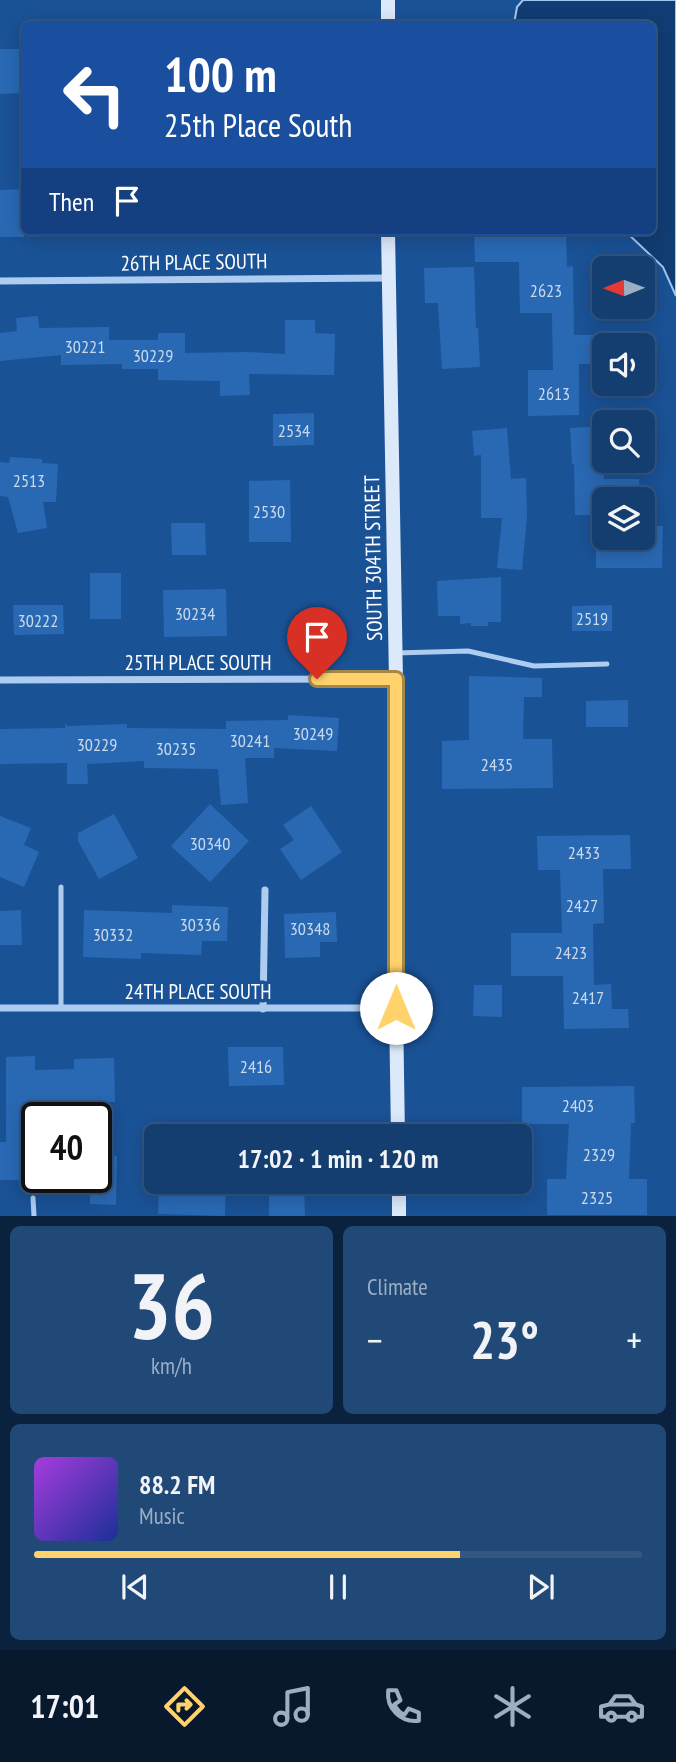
<!DOCTYPE html>
<html lang="en">
<head>
<meta charset="utf-8">
<style>
	body { margin:0; font-family:"PT Sans Narrow",sans-serif; background:#214978; color:#f1f3f6; height:100vh; display:flex; flex-direction:column; font-size:26px; white-space:nowrap }
	* { box-sizing:border-box; margin:0 }
	p { font-size:23px; color:#9daec3 }
	.icon { flex:none; width:38px; height:38px; fill:none; stroke:currentColor; stroke-width:2; stroke-linecap:round; stroke-linejoin:round }
	.map { position:relative; height:1216px; overflow:hidden }
	.panel { display:flex; flex-direction:column; gap:10px; padding:10px; background:#0b223e; flex:1 }
	.panel>* { flex:none }
	.guide { position:absolute; left:21px; top:21px; width:635px; height:214px; border-radius:10px; box-shadow:0 4px 18px #0003,0 0 0 2px #335783; background:#1a4fa0; color:#fff; overflow:hidden }
	.needle { width:46px; rotate:269deg }
	.buttons { position:absolute; left:592px; top:256px; display:grid; gap:14px }
	.buttons a { display:grid; place-items:center; width:63px; height:63px; border-radius:10px; background:#143e70; box-shadow:0 4px 18px #0003,0 0 0 2px #335783; font-size:35px }
	.speed { position:absolute; left:21px; top:1102px; display:flex; gap:14px; font-size:35px; font-weight:700; text-align:center }
	.speed>* { display:grid; place-content:center; width:91px; height:91px; border-radius:50%; background:#143e70; box-shadow:0 4px 18px #0003,0 0 0 2px #335783; line-height:1 }
	.speed .limit { border:4px solid #111; border-radius:10px; background:#fff; color:#111 }
	.pin { position:absolute; display:grid; place-items:center; width:60px; height:60px; color:#fff; margin:-72px -30px; border-radius:50% 50% 50% 0; rotate:-45deg; box-shadow:0 0 7px #0007 }
	.pin .icon { rotate:45deg }
	.me { position:absolute; width:77px; margin:-38px; rotate:0deg; stroke-linejoin:round; filter:drop-shadow(0 0 5px #0008) }
	.turn { display:flex; align-items:center; gap:24px; height:147px; padding:0 28px; font-size:32px }
	.turn .icon { width:91px; height:91px; stroke-width:2.5 }
	.turn b { display:block; font-size:49px; line-height:60px }
	.then { display:flex; align-items:center; height:66px; padding:0 28px; background:#0003; gap:14px; font-size:26px }
	.big { font-size:52px; font-weight:700; line-height:1.1 }
	.panel .widget { flex:1; display:flex; flex-direction:column; justify-content:center; gap:10px; min-width:0; padding:0 24px; border-radius:10px; background:#214978 }
	.panel .dial { align-items:center; gap:0 }
	.dial b { font-size:91px; line-height:1 }
	.song { display:flex; align-items:center; gap:21px }
	.cover { width:84px; height:84px; border-radius:10px; background:linear-gradient(135deg,hsl(280 70% 55%),hsl(230 70% 35%)) }
	.played { height:7px; border-radius:4px; background:linear-gradient(90deg,#ffd26c 70%,#335783 70%) }
	.keys { display:flex; justify-content:space-around; direction:ltr }
	.heat { display:flex; justify-content:space-between; align-items:center; font-size:38px; direction:ltr }
	.panel .tiles { flex:1; display:grid; gap:10px; grid-template-columns:1fr 1fr }
	.widget:last-child { grid-column:span 2 }
	.trip { position:absolute; left:144px; top:1124px; width:388px; height:70px; border-radius:10px; background:#143e70; box-shadow:0 4px 18px #0003,0 0 0 2px #335783; font-weight:700; line-height:70px; text-align:center }
	.menu { display:flex; height:112px; justify-content:space-around; align-items:center; background:#08192d; color:#9daec3 }
	.menu .icon { width:49px; height:49px }
	.menu .current { color:#ffd26c }
	.menu b { font-size:32px; color:#f1f3f6 }
	.map>svg:first-child { display:block }
</style>
</head>
<body>
<div class="map">
<svg width="676" height="1216" viewBox="0 0 676 1216">
	<rect width="100%" height="100%" fill="#1a5296"/>
	<polygon fill="#113d74" stroke="#a0c7f2" stroke-width="2" points="523,0 676,0 676,296 663,267 625,231 653,231 653,24 514,24 517,7"/>
	<g fill="#2969b4">
		<polygon points="0,49 24,49 24,93 0,94"/>
		<polygon points="24,189 24,237 0,237 0,190"/>
		<polygon points="474,231 566,231 567,267 573,266 574,335 604,335 604,364 579,364 579,415 528,416 528,370 553,370 552,313 520,313 519,262 475,262"/>
		<polygon points="474,267 476,328 478,328 480,367 442,369 438,303 425,303 424,268"/>
		<polygon points="38,316 39,328 109,327 109,340 158,340 158,333 185,333 185,353 249,352 285,354 285,320 315,320 315,333 335,334 334,375 249,374 250,395 220,396 220,381 158,380 158,369 122,369 122,364 61,365 61,355 0,361 0,333 17,331 16,318"/>
		<polygon points="314,413 314,445 273,446 273,414"/>
		<polygon points="601,426 604,479 639,479 639,499 604,499 604,515 575,515 574,464 572,464 570,428"/>
		<polygon points="507,428 511,479 526,478 527,517 522,570 497,568 502,518 481,518 481,455 474,456 472,431"/>
		<polygon points="10,457 42,459 42,463 58,464 56,502 43,502 47,528 18,533 8,497 0,496 0,462 9,463"/>
		<polygon points="290,480 291,542 249,542 249,481"/>
		<polygon points="171,523 205,523 206,555 172,555"/>
		<polygon points="642,526 663,526 662,568 596,568 596,537 642,537"/>
		<rect x="90" y="573" width="31" height="46"/>
		<polygon points="501,577 501,622 488,622 488,626 471,626 471,623 460,624 460,616 438,616 437,581"/>
		<polygon points="226,589 227,636 164,637 163,590"/>
		<polygon points="13,605 63,605 64,634 14,635"/>
		<polygon points="612,605 612,631 572,631 572,606"/>
		<polygon points="469,676 542,678 542,697 524,697 523,739 552,739 553,788 442,789 442,741 469,740"/>
		<polygon points="628,700 628,727 586,727 586,701"/>
		<polygon points="288,715 339,718 337,751 274,748 274,758 245,758 248,803 221,805 218,769 144,768 144,761 87,764 88,784 67,784 67,763 0,764 0,729 65,728 65,723 67,726 127,724 127,728 226,729 226,721 288,720"/>
		<polygon points="210,804 249,841 210,882 171,846"/>
		<polygon points="311,806 342,852 301,880 280,849 294,840 283,825"/>
		<polygon points="114,814 138,858 99,879 78,841 78,833"/>
		<polygon points="0,816 31,828 24,845 39,852 24,887 0,877"/>
		<polygon points="630,835 631,869 603,869 604,923 593,924 594,985 611,984 612,1009 628,1009 629,1028 564,1029 563,976 511,976 511,933 562,933 560,870 538,870 537,836"/>
		<polygon points="172,905 228,907 227,941 202,941 201,955 141,953 141,959 83,957 84,910 172,913"/>
		<polygon points="21,910 22,945 0,945 0,911"/>
		<polygon points="336,912 337,942 320,942 320,957 285,958 284,914"/>
		<polygon points="474,985 502,985 502,1017 473,1016"/>
		<polygon points="228,1047 283,1047 284,1085 229,1086"/>
		<polygon points="35,1056 35,1070 74,1069 74,1059 114,1058 115,1102 50,1102 51,1113 37,1113 37,1180 0,1180 0,1142 6,1142 6,1057"/>
		<polygon points="634,1086 635,1123 631,1123 629,1179 647,1179 647,1215 547,1215 547,1179 566,1179 569,1124 522,1124 522,1087"/>
		<polygon points="96,1156 117,1156 116,1205 90,1204 90,1178 96,1178"/>
		<polygon points="269,1181 304,1181 305,1216 269,1216"/>
		<polygon points="159,1182 226,1183 225,1216 158,1214"/>
	</g>
	<g fill="none" stroke-linecap="round" stroke-linejoin="round">
		<g stroke="#adccf0" stroke-width="5">
			<polyline points="396,653 468,651 534,666 607,664"/>
			<polyline points="61,887 61,1008"/>
			<polyline points="33,1198 34,1216"/>
		</g>
		<g stroke="#adccf0" stroke-width="7">
			<polyline points="0,281 388,278"/>
			<polyline points="0,680 396,679"/>
			<polyline points="0,1008 396,1008"/>
			<polyline points="263,1009 265,890"/>
		</g>
		<g stroke="#dbe9fb" stroke-width="14">
			<polyline points="388,24 388,0"/>
			<polyline points="388,231 396,679 396,1008 398,1136"/>
			<polyline points="399,1181 399,1216"/>
		</g>
	</g>
	<g fill="none" stroke-linecap="round" stroke-linejoin="round">
		<g stroke="#a68846" stroke-width="18">
			<polyline id="route" points="317,679 396,679 396,1008"/>
		</g>
		<use href="#route" stroke="#ffd26c" stroke-width="12"/>
	</g>
	<g text-anchor="middle" dominant-baseline="central" stroke-width="7" stroke-linejoin="round" paint-order="stroke">
		<g font-size="18" fill="#cadaec">
			<text x="546" y="290">2623</text>
			<text x="85" y="346">30221</text>
			<text x="153" y="355">30229</text>
			<text x="554" y="393">2613</text>
			<text x="294" y="430">2534</text>
			<text x="29" y="480">2513</text>
			<text x="269" y="511">2530</text>
			<text x="195" y="613">30234</text>
			<text x="592" y="618">2519</text>
			<text x="38" y="620">30222</text>
			<text x="313" y="733">30249</text>
			<text x="250" y="740">30241</text>
			<text x="97" y="744">30229</text>
			<text x="176" y="748">30235</text>
			<text x="497" y="764">2435</text>
			<text x="210" y="843">30340</text>
			<text x="584" y="852">2433</text>
			<text x="582" y="905">2427</text>
			<text x="200" y="924">30336</text>
			<text x="310" y="928">30348</text>
			<text x="113" y="934">30332</text>
			<text x="571" y="952">2423</text>
			<text x="588" y="997">2417</text>
			<text x="256" y="1066">2416</text>
			<text x="578" y="1105">2403</text>
			<text x="599" y="1154">2329</text>
			<text x="597" y="1197">2325</text>
		</g>
		<g font-size="21" fill="#fff" stroke="#1a5296">
			<text transform="translate(194 262) rotate(-1)">26TH PLACE SOUTH</text>
			<text transform="translate(373 558) rotate(-91)">SOUTH 304TH STREET</text>
			<text x="198" y="662">25TH PLACE SOUTH</text>
			<text x="198" y="991">24TH PLACE SOUTH</text>
		</g>
	</g>
</svg>
<div class="buttons">
<a><svg class="needle" viewBox="-14 -14 28 28"><path d="M0-13l5 13h-10z" fill="#e53935"/><path d="M0 13l5-13h-10z" fill="#9daec3"/></svg></a>
<a><svg class="icon" aria-label="sound" viewBox="0 0 24 24"><path d="M4 9h4l5-4v14l-5-4H4zM17 9q2 3 0 6"/></svg></a>
<a><svg class="icon" aria-label="search" viewBox="0 0 24 24"><circle cx="10" cy="10" r="6"/><path d="M15 15l6 6"/></svg></a>
<a><svg class="icon" aria-label="layers" viewBox="0 0 24 24"><path d="M12 4l9 5-9 5-9-5zM3 14l9 5 9-5"/></svg></a>
</div>
<div class="speed"><div class="limit">40</div></div>
<div class="pin" style="left:317px;top:679px;background:#d93025"><svg class="icon" aria-label="arrive" viewBox="0 0 24 24"><path d="M6 21V4h12l-3 4 3 4H6"/></svg></div>
<svg class="me" style="left:396px;top:1008px" viewBox="-20 -20 40 40"><circle r="19" fill="#fff"/><path d="M0-13L10 11 0 6-10 11z" fill="#ffd26c"/></svg>
<div class="trip">17:02 · 1 min · 120 m</div>
<div class="guide">
<div class="turn"><svg class="icon" aria-label="left" viewBox="0 0 24 24"><path d="M17 20v-9H6M10 6l-5 5 5 5"/></svg><div><b>100 m</b>25th Place South</div></div>
<div class="then">Then<svg class="icon" aria-label="arrive" viewBox="0 0 24 24"><path d="M6 21V4h12l-3 4 3 4H6"/></svg></div>
</div>
</div>
<section class="panel">
<div class="tiles">
<div class="widget dial"><b>36</b><p>km/h</p></div>
<div class="widget"><p>Climate</p>
<div class="heat"><a>−</a><b class="big">23°</b><a>+</a></div>
</div>
<div class="widget">
<div class="song"><i class="cover"></i><div><b>88.2 FM</b><p>Music</p></div></div>
<div class="played"></div>
<div class="keys"><svg class="icon" aria-label="previous" viewBox="0 0 24 24"><path d="M18 5L8 12l10 7zM5 5v14"/></svg><svg class="icon" aria-label="pause" viewBox="0 0 24 24"><path d="M8 5v14M16 5v14"/></svg><svg class="icon" aria-label="next" viewBox="0 0 24 24"><path d="M6 5l10 7-10 7zM19 5v14"/></svg></div>
</div>
</div>
</section>
<nav class="menu">
<b>17:01</b>
<svg class="icon current" aria-label="directions" viewBox="0 0 24 24"><path d="M12 3l9 9-9 9-9-9zM9 14v-3h6M13 9l2 2-2 2"/></svg>
<svg class="icon" aria-label="music" viewBox="0 0 24 24"><path d="M9 18V5l10-2v13"/><circle cx="6" cy="18" r="3"/><circle cx="16" cy="16" r="3"/></svg>
<svg class="icon" aria-label="phone" viewBox="0 0 24 24"><path d="M5 4h4l2 5-3 2q2 4 5 5l2-3 5 2v4C11 20 4 13 5 4z"/></svg>
<svg class="icon" aria-label="climate" viewBox="0 0 24 24"><path d="M12 3v18M4 7l16 10M4 17L20 7"/></svg>
<svg class="icon" aria-label="car" viewBox="0 0 24 24"><path d="M5 17H2v-5l4-1 3-4h7l3 4 3 1v5h-3M9 17h6M6 11h13"/><circle cx="7" cy="17" r="2"/><circle cx="17" cy="17" r="2"/></svg>
</nav>
</body>
</html>
